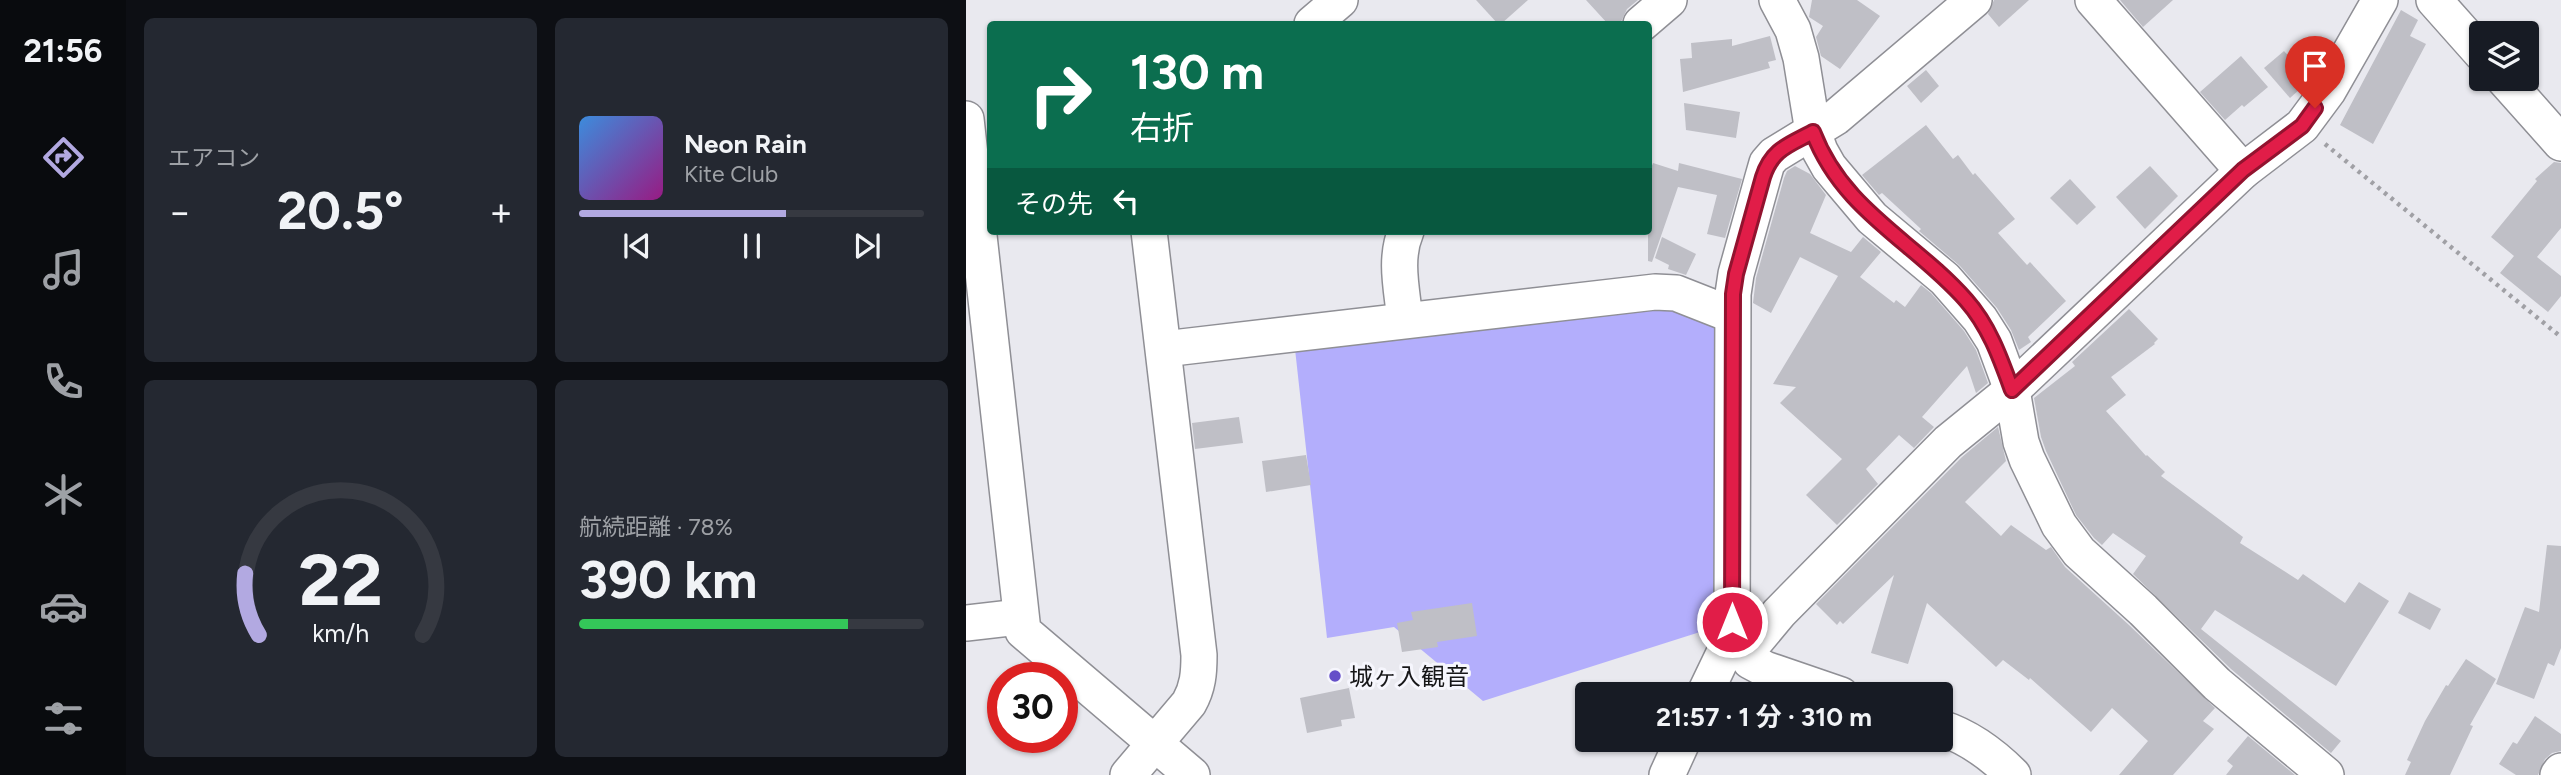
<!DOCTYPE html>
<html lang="ja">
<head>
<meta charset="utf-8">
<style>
	body { margin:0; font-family:Figtree,"Noto Sans JP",sans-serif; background:#242831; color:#f1f3f6; height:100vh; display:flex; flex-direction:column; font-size:26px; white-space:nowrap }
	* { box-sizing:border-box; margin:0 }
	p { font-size:23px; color:#9ea1a6 }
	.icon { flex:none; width:38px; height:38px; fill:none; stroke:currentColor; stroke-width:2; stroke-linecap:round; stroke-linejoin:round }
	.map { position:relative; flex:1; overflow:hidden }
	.side { display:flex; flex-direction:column; gap:18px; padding:18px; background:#0d0f14; width:840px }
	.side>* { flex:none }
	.banner { position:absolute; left:21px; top:21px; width:665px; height:214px; border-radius:7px; box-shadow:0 2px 5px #0004; background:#0b6e4f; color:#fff; overflow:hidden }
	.buttons { position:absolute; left:1503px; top:21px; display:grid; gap:14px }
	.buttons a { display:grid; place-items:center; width:70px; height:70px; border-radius:7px; background:#171b24; box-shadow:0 2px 5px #0004; font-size:35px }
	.speed { position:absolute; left:21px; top:662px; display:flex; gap:14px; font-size:35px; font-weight:700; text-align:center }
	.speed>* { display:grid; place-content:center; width:91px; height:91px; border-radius:50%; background:#171b24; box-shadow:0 2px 5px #0004; line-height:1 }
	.speed .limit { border:10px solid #d22; background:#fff; color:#111 }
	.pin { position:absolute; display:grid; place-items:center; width:60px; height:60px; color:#fff; margin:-72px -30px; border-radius:50% 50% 50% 0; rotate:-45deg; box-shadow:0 0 7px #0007 }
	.pin .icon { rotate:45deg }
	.me { position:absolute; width:77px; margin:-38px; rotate:0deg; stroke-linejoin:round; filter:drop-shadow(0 0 5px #0008) }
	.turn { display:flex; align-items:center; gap:24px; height:147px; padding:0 28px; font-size:32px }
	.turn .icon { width:91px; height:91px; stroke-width:2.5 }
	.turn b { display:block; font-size:49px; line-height:60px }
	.then { display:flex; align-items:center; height:66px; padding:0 28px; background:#0003; gap:14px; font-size:26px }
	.big { font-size:52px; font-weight:700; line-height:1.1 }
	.side .tile { flex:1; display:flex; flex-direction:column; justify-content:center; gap:10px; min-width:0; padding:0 24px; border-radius:10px; background:#242831 }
	.side .dial { align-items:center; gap:0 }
	.dial svg { height:182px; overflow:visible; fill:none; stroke:#363941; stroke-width:7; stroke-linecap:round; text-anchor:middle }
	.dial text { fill:#f1f3f6; stroke:none }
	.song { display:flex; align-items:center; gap:21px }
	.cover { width:84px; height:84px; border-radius:10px; background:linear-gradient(135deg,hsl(210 70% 55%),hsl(310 70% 35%)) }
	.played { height:7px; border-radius:4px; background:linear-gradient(90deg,#b2a9e1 60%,#363941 60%) }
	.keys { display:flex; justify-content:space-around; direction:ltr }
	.heat { display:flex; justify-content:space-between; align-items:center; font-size:38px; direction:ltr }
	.charge { height:10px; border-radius:5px; background:linear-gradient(90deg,#34c759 78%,#363941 0) }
	.side .tiles { flex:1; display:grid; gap:18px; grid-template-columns:repeat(2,1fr) }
	.trip { position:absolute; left:609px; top:682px; width:378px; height:70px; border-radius:7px; background:#171b24; box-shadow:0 2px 5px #0004; font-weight:700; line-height:70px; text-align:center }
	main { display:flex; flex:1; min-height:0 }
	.tabs { display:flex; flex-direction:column; width:126px; justify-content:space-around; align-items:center; background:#090b0e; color:#9ea1a6 }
	.tabs .icon { width:49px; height:49px }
	.tabs .on { color:#b2a9e1 }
	.tabs b { font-size:32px; color:#f1f3f6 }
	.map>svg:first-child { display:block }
</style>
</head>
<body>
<main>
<nav class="tabs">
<b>21:56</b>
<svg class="icon on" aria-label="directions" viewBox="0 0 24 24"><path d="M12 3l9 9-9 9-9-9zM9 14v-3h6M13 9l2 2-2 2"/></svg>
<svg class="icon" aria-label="music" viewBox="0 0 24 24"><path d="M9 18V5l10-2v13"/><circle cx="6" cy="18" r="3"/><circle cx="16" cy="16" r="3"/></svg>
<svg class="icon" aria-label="phone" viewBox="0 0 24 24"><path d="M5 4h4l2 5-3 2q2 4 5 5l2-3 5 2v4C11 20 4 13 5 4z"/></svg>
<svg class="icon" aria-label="climate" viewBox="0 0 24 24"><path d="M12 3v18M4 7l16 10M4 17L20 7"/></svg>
<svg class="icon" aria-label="car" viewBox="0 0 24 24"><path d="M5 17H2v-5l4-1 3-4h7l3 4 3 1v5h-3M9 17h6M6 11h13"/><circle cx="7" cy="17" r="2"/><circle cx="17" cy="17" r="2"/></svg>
<svg class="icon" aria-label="filters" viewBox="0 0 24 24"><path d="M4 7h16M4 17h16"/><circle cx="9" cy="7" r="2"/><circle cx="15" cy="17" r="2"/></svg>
</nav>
<section class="side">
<div class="tiles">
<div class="tile"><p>エアコン</p>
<div class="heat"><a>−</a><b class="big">20.5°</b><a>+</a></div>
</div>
<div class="tile">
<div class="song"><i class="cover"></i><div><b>Neon Rain</b><p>Kite Club</p></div></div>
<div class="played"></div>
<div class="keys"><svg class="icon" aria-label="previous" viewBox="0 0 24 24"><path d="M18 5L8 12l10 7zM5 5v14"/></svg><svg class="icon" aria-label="pause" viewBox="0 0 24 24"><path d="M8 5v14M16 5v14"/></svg><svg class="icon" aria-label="next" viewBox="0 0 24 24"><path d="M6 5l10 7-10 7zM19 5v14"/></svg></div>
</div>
<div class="tile dial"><svg viewBox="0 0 100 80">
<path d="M14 69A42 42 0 1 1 86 69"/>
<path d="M14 69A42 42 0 0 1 8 42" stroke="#b2a9e1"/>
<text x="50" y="56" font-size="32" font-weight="700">22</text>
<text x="50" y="72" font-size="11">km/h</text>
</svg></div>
<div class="tile"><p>航続距離 · 78%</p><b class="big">390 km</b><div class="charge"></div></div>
</div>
</section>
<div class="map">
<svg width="1595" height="775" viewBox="0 0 1595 775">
	<rect width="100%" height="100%" fill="#e9e9ef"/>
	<polygon fill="#b3aefc" points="704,303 754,329 756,625 517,701 428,627 361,638 329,349"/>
	<g fill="#bfbfc6">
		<polygon points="510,0 562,0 535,24 532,24"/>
		<polygon points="620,0 672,0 661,9 654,24 642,24"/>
		<polygon points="846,0 891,0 914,16 874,69 855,56 850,37 857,26 843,17"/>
		<polygon points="1028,0 1063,0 1033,27 1022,14"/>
		<polygon points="1154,0 1207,0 1177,27"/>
		<polygon points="1435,10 1452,20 1444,36 1460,44 1407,144 1374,125"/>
		<polygon points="804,36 810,60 802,62 804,68 717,92 714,59 726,58 725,43 766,39 766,46"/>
		<polygon points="1318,51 1344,80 1324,98 1298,68"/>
		<polygon points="1275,56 1302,87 1278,107 1276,105 1259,120 1234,92"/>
		<polygon points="960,70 973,86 955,103 941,86"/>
		<polygon points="718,103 774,112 770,138 720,130"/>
		<polygon points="960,125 987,159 992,155 1007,175 1009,173 1049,219 1032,233 1061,265 1064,262 1100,301 1062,337 1065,342 1053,350 1045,330 1031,308 994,266 953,231 955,229 916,193 913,195 896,175"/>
		<polygon points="1588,162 1595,163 1595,228 1571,257 1595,276 1595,296 1582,312 1534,273 1548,256 1525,237 1571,181 1569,179"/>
		<polygon points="687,163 712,171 713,163 776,179 759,238 741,234 751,195 712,187 686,262 682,261 682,176"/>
		<polygon points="829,166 844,174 860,195 844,233 885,252 897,237 915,252 894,277 928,303 930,300 939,307 955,285 965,293 998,331 1010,350 1022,383 1010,393 1001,366 956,417 968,427 948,448 933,435 900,469 912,484 871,525 840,495 876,459 814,403 830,387 807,384 872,276 834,257 805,313 787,303 790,278 818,178 821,171"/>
		<polygon points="1184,166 1212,196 1179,229 1150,197"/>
		<polygon points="1104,179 1130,207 1111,225 1084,198"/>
		<polygon points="696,237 730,254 720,275 702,269 703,265 689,258"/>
		<polygon points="1163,309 1192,339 1188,343 1189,344 1145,377 1160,395 1140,411 1180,456 1181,455 1199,472 1195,476 1277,537 1274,543 1332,580 1337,574 1379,603 1393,582 1423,601 1370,686 1249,610 1235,629 1375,741 1365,753 1265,669 1167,574 1180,556 1147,533 1136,545 1128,538 1110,515 1080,451 1075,437 1068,398 1109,366 1106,362"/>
		<polygon points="273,417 277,443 229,449 226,423"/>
		<polygon points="1032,427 1040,461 999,502 1035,536 1045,525 1080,550 1085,547 1099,567 1163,625 1249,708 1237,721 1248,729 1207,775 1153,775 1182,741 1146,708 1125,732 1064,678 1063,680 1037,660 1030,667 961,603 942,664 905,653 928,575 877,624 874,621 871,625 850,604 996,457"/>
		<polygon points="340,455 345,485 300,492 296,461"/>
		<polygon points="1581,545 1595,546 1595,648 1588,666 1582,663 1568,699 1530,684 1559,607 1573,612"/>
		<polygon points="1443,592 1475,609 1464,630 1432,613"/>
		<polygon points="506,603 511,636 471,642 472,647 436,652 431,623 447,620 445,612"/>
		<polygon points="1500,659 1530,679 1504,725 1507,726 1484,775 1439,775 1445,762 1441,760 1459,721 1480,685 1482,686"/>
		<polygon points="383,688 389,718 375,720 376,726 341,733 334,698"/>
		<polygon points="1569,716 1595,734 1595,751 1586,753 1579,759 1572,775 1550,775 1533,764 1547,742 1551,744"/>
		<polygon points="1282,736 1329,775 1260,775 1267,766 1261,761"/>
	</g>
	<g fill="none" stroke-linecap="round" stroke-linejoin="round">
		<g stroke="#8f8f95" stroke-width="38">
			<g id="minor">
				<polyline points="811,0 827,30 835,58 847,132 854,151 863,167 906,218 979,279 1014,319 1028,341 1046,390 1055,442 1061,459 1093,525 1113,552 1177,610 1251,684 1360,775"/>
				<polyline points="1127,0 1277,171"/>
				<polyline points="1468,0 1516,54"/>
				<polyline points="346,24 374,0"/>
				<polyline points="675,24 703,0"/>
				<polyline points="1538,79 1595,143"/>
				<polyline points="0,119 57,631 226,775"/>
				<path d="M439 320C436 290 428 259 440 231"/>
				<polyline points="198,349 689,292 710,293 766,315"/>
				<polyline points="0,623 54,617"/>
				<polyline points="763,643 779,649 788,643 813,613 982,442 1046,390 1277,171 1336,126 1362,91 1414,0"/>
				<polyline points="779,649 784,661 799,669 875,695"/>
				<polyline points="738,695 763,643 766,622 767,294 770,274 797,177 801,163 808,155 870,117 1008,0"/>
				<path d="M975 728C1003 737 1026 754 1047 775"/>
				<path d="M162 775 223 703C232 687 233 673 233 655L183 231"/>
				<polyline points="701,775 717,740"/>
				<polyline points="1592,775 1595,771"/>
			</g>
		</g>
		<polyline stroke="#a0a0a5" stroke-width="4.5" stroke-dasharray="3.5 5" stroke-linecap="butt" points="1359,144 1595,337"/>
		<use href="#minor" stroke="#fff" stroke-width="35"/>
	</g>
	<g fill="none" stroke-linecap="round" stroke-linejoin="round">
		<g stroke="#92132f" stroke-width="18">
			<path id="route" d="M766 622 767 294 770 274 797 177C806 149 823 145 847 132 877 211 948 241 1000 300 1023 326 1034 357 1046 390L1277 170 1336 126 1349 108"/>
		</g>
		<use href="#route" stroke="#e11d48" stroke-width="12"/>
	</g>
	<circle fill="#654fc8" stroke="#f6f6fd" stroke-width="2.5" cx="369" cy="676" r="7"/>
	<g text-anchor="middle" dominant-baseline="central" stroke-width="6" stroke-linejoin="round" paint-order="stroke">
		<g font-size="24" fill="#161618" stroke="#f6f6fd" text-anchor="start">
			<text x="383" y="676">城ヶ入観音</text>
		</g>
	</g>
</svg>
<div class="buttons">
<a><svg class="icon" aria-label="layers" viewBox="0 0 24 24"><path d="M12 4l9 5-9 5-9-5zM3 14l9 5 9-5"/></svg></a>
</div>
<div class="speed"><div class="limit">30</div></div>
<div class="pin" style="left:1349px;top:108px;background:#d93025"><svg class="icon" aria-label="arrive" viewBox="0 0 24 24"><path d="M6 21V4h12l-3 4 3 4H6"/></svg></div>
<svg class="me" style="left:766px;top:622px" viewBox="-20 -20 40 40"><circle r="17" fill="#e11d48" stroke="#fff" stroke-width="3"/><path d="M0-11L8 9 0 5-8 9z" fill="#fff"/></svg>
<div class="trip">21:57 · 1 分 · 310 m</div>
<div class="banner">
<div class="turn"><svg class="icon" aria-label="right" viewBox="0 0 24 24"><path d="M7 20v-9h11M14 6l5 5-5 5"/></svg><div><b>130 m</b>右折</div></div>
<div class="then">その先<svg class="icon" aria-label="left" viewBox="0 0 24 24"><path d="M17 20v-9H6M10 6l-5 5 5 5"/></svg></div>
</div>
</div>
</main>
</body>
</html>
